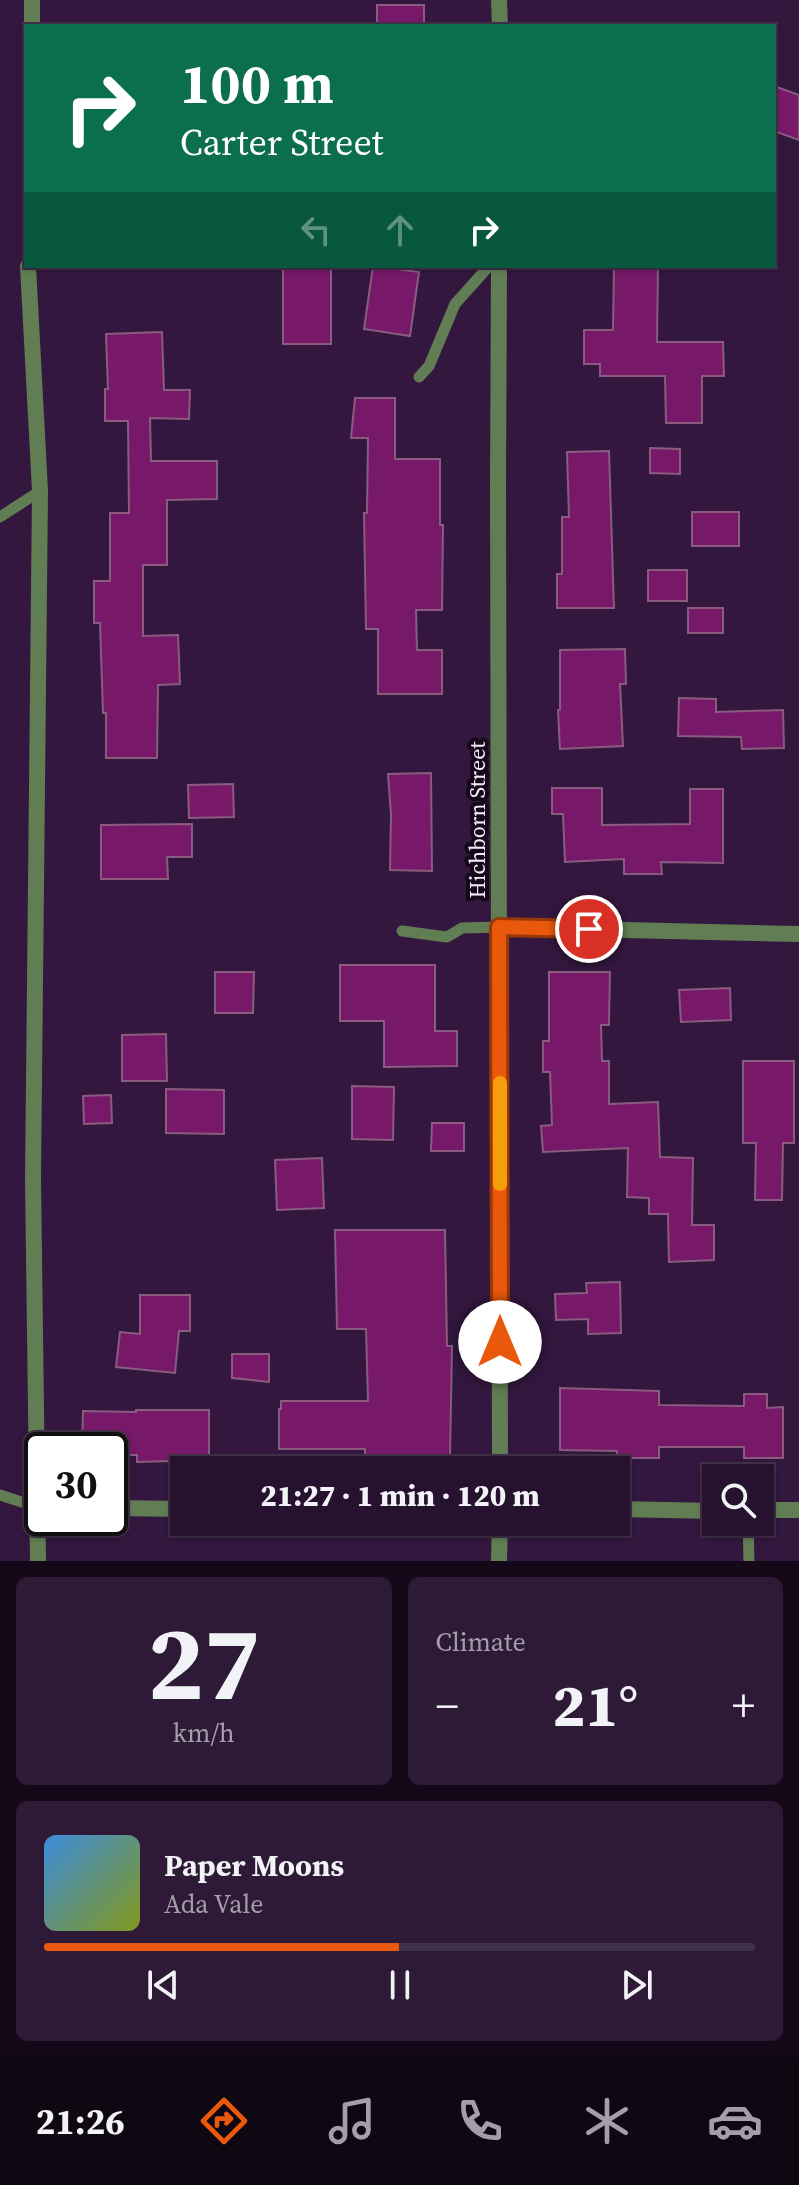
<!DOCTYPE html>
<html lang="en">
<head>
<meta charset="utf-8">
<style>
	body { margin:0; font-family:"Source Serif 4",serif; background:#2e1a36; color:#f1f3f6; height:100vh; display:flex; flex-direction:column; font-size:30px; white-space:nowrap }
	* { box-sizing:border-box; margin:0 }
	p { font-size:26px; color:#a49daa }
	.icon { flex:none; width:44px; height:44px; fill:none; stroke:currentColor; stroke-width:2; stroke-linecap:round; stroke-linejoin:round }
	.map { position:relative; height:1561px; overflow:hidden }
	.panel { display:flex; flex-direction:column; gap:16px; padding:16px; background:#150919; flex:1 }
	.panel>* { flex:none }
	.hud { position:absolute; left:24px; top:24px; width:752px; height:244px; border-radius:0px; box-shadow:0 2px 6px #0004,0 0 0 2px #42314a; background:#0b6e4f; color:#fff; overflow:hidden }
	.fabs { position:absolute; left:702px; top:1464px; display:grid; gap:16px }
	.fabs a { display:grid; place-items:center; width:72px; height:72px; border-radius:0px; background:#26112e; box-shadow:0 2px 6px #0004,0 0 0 2px #42314a; font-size:40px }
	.speed { position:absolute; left:24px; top:1432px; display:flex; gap:16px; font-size:40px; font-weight:700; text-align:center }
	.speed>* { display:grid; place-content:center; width:104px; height:104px; border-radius:50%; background:#26112e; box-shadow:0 2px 6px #0004,0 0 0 2px #42314a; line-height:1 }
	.speed .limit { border:4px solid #111; border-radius:12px; background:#fff; color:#111 }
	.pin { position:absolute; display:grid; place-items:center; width:68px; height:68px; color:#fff; margin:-34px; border:4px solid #fff; border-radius:50%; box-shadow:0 2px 8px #0007 }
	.me { position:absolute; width:88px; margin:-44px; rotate:0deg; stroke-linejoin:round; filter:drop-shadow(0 0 6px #0008) }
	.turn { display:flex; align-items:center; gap:28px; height:168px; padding:0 24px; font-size:36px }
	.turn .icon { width:104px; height:104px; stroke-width:2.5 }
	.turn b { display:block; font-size:56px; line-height:68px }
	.lanes { display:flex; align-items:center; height:76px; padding:0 24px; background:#0003; justify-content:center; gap:40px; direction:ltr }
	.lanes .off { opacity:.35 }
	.big { font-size:60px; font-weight:800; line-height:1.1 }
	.panel .widget { flex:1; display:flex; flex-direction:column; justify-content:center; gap:12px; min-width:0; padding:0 28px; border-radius:12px; background:#2e1a36 }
	.panel .dial { align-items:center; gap:0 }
	.dial b { font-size:104px; line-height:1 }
	.song { display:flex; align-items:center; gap:24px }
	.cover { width:96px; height:96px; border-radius:12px; background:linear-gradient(135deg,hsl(210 70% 55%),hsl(70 70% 35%)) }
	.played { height:8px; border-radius:4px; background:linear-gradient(90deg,#ea580c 50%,#42314a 50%) }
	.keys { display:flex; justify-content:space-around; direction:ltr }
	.heat { display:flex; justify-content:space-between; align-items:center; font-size:44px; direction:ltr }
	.panel .tiles { flex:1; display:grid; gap:16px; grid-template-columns:1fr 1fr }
	.widget:last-child { grid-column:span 2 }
	.trip { position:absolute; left:170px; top:1456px; width:460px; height:80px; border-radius:0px; background:#26112e; box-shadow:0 2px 6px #0004,0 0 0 2px #42314a; font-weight:800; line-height:80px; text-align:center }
	.dock { display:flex; height:128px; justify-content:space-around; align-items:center; background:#0f0712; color:#a49daa }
	.dock .icon { width:56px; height:56px }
	.dock .on { color:#ea580c }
	.dock b { font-size:36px; color:#f1f3f6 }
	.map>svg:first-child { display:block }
</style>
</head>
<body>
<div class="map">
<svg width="799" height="1561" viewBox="0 0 799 1561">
	<rect width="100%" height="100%" fill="#33173e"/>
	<g fill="#781869" stroke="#895c7f" stroke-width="2">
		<rect x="377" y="5" width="47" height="21"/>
		<polygon points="774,86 799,95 799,140 774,131"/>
		<rect x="283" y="266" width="48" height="78"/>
		<polygon points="373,266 419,272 410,336 364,329"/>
		<polygon points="614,266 658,266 657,342 723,342 724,376 702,376 702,423 666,423 665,376 600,376 600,364 584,364 584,330 613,330"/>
		<polygon points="162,332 164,390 190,390 189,419 150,418 151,461 217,461 217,499 167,500 167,565 143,565 143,636 178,635 180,684 158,685 157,758 106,758 106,713 103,713 100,623 94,623 94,581 110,581 110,513 129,513 128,421 105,421 105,389 108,389 106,334"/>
		<polygon points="355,398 395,398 395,459 440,459 440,525 443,525 442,610 416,610 417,650 442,650 442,694 378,694 378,629 366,629 364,513 367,513 368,438 351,438"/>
		<polygon points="650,448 680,449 680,474 650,473"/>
		<polygon points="609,451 614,608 557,608 557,574 562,574 562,517 569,517 567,452"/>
		<rect x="692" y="512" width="47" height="34"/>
		<rect x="648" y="570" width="39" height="31"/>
		<rect x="688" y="608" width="35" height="25"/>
		<polygon points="625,649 626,684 620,684 623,746 560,749 558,710 560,710 560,650"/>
		<polygon points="679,698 716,699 716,712 783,710 784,748 742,749 741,737 678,736"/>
		<polygon points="431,773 432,871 390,870 391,815 388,774"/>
		<polygon points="233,784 234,817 189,818 188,785"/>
		<polygon points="552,788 602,788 602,825 690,824 690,789 723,789 723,863 661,862 662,874 624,874 624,859 565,862 563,814 552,814"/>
		<polygon points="192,824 192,857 167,857 168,879 101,879 101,825"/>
		<polygon points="340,965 435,965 435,1031 457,1031 457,1066 384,1067 384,1021 340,1021"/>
		<polygon points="215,972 254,972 253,1013 215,1013"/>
		<polygon points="549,972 610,972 609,1022 609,1025 601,1025 602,1061 609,1061 609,1104 658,1102 660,1157 693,1158 692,1225 714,1225 714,1260 669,1262 668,1214 649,1214 649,1198 627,1197 628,1148 543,1152 541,1126 552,1125 550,1072 543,1072 543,1041 549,1041"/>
		<polygon points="730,988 731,1020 681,1022 679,990"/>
		<polygon points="166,1034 167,1081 122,1081 122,1035"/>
		<polygon points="743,1061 794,1061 794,1143 783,1143 782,1200 755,1200 756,1143 743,1143"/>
		<polygon points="352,1086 394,1087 393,1140 352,1139"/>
		<polygon points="166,1089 224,1090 224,1134 166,1133"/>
		<polygon points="111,1095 112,1123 84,1124 83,1096"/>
		<polygon points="432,1123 464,1123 464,1151 431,1151"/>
		<polygon points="322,1158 324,1208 277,1210 275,1160"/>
		<polygon points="335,1230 445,1230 447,1346 452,1346 450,1457 365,1456 365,1449 279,1449 279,1409 281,1409 281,1401 368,1401 366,1329 337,1329"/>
		<polygon points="620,1282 621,1333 588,1334 588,1319 556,1320 555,1294 587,1293 586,1283"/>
		<polygon points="140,1295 190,1295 190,1331 179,1331 175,1373 116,1367 120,1332 140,1334"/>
		<polygon points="232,1354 269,1354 269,1382 232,1378"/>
		<polygon points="560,1388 659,1391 659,1405 744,1406 744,1394 767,1394 767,1408 783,1407 783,1458 744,1458 744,1447 659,1447 659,1458 617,1458 617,1451 560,1450"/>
		<polygon points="136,1410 209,1410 209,1460 137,1462 137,1455 110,1455 110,1450 92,1450 92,1446 82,1446 83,1411 136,1412"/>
	</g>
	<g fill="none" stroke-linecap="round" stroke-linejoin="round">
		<g stroke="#617d53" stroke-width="11">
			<polyline points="419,377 429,366 455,304 489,266"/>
			<polyline points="0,517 40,491"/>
			<polyline points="402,931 447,937 462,928 499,927"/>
			<polyline points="0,1495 37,1507"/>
			<polyline points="748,1522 749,1561"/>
		</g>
		<g stroke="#617d53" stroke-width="16">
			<polyline points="499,0 500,26"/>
			<polyline points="32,26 32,0"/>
			<polyline points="28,266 40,491 33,1179 38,1561"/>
			<polyline points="499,266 498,482 500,1470"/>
			<polyline points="499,927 799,934"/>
			<polyline points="110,1508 184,1509"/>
			<polyline points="616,1509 716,1511"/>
			<polyline points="760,1510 799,1510"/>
			<polyline points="499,1561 500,1522"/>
		</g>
	</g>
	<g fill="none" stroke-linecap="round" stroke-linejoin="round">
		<g stroke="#983908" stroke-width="20">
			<polyline id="route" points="500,1342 499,927 589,929"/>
		</g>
		<use href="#route" stroke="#ea580c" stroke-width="14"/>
		<polyline stroke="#f59e0b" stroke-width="14" points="500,1083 500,1184"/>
	</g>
	<g text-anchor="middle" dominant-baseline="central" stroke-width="8" stroke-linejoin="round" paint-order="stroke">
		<g font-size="22" fill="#f7e9fd" stroke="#140819">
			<text transform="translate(477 820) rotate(-90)">Hichborn Street</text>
		</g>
	</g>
</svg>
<div class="fabs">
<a><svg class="icon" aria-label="search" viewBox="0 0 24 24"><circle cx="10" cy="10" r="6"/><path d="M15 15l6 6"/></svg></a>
</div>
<div class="speed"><div class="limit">30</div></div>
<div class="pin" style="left:589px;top:929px;background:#d93025"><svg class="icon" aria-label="arrive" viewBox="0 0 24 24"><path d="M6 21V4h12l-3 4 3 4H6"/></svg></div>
<svg class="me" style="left:500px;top:1342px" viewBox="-20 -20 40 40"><circle r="19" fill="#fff"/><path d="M0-13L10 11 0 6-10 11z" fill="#ea580c"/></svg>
<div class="trip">21:27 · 1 min · 120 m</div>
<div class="hud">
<div class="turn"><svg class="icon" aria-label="right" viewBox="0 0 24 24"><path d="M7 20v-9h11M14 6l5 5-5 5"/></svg><div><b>100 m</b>Carter Street</div></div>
<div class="lanes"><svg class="icon off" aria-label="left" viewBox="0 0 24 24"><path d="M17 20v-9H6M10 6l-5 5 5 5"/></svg><svg class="icon off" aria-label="ahead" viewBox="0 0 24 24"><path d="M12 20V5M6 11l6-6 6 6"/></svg><svg class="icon" aria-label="right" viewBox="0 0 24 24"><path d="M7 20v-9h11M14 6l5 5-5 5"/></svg></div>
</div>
</div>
<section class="panel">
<div class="tiles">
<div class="widget dial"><b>27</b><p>km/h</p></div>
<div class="widget"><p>Climate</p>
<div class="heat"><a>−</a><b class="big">21°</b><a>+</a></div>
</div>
<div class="widget">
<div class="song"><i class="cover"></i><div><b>Paper Moons</b><p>Ada Vale</p></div></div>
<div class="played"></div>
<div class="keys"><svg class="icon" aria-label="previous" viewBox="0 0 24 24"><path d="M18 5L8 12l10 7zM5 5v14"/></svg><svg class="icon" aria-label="pause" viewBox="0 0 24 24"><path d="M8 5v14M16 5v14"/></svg><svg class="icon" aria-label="next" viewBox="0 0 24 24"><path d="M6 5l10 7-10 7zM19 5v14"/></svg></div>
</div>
</div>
</section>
<nav class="dock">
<b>21:26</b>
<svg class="icon on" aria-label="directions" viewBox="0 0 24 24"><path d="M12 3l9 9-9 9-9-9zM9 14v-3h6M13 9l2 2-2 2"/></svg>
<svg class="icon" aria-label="music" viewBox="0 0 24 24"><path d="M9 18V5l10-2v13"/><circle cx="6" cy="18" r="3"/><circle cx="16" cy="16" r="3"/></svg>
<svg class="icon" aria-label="phone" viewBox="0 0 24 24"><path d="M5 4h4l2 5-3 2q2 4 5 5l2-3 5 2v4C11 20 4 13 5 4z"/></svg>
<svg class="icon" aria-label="climate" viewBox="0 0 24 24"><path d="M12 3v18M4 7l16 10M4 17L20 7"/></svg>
<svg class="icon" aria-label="car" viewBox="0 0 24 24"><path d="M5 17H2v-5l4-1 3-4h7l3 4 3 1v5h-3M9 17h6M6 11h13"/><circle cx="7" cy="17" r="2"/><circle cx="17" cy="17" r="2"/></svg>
</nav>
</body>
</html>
